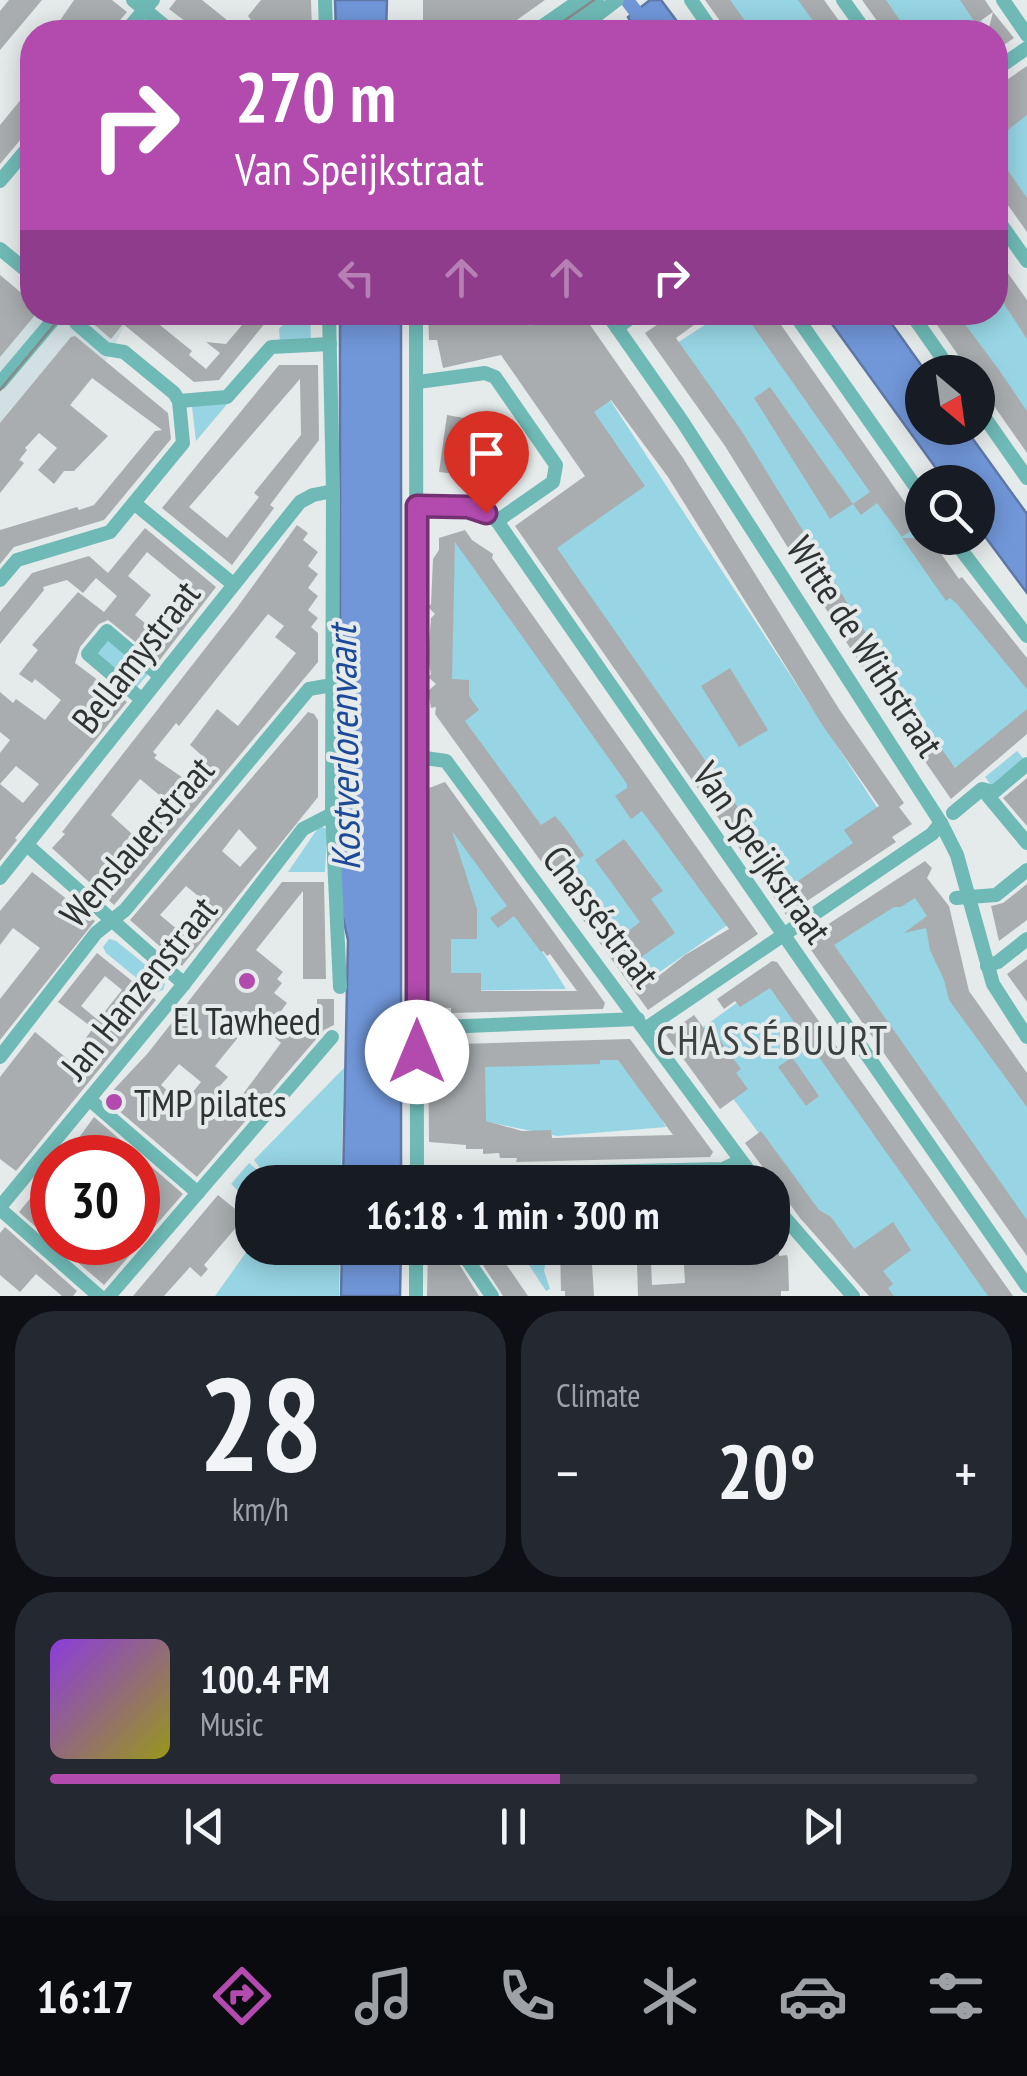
<!DOCTYPE html>
<html lang="en">
<head>
<meta charset="utf-8">
<style>
	body { margin:0; font-family:"PT Sans Narrow",sans-serif; background:#242831; color:#f1f3f6; height:100vh; display:flex; flex-direction:column; font-size:38px; white-space:nowrap }
	* { box-sizing:border-box; margin:0 }
	p { font-size:32px; color:#9ea1a6 }
	.icon { flex:none; width:55px; height:55px; fill:none; stroke:currentColor; stroke-width:2; stroke-linecap:round; stroke-linejoin:round }
	.map { position:relative; height:1296px; overflow:hidden }
	.drawer { display:flex; flex-direction:column; gap:15px; padding:15px; background:#0d0f14; flex:1 }
	.drawer>* { flex:none }
	.top-card { position:absolute; left:20px; top:20px; width:988px; height:305px; border-radius:40px; box-shadow:0 5px 25px #0003; background:#b34baf; color:#fff; overflow:hidden }
	.needle { width:65px; rotate:151deg }
	.tools { position:absolute; left:905px; top:355px; display:grid; gap:20px }
	.tools a { display:grid; place-items:center; width:90px; height:90px; border-radius:50%; background:#171b24; box-shadow:0 5px 25px #0003; font-size:50px }
	.speed { position:absolute; left:30px; top:1135px; display:flex; gap:20px; font-size:50px; font-weight:700; text-align:center }
	.speed>* { display:grid; place-content:center; width:130px; height:130px; border-radius:50%; background:#171b24; box-shadow:0 5px 25px #0003; line-height:1 }
	.speed .limit { border:15px solid #d22; background:#fff; color:#111 }
	.pin { position:absolute; display:grid; place-items:center; width:85px; height:85px; color:#fff; margin:-102px -42px; border-radius:50% 50% 50% 0; rotate:-45deg; box-shadow:0 0 10px #0007 }
	.pin .icon { rotate:45deg }
	.me { position:absolute; width:110px; margin:-55px; rotate:0deg; stroke-linejoin:round; filter:drop-shadow(0 0 8px #0008) }
	.turn { display:flex; align-items:center; gap:35px; height:210px; padding:0 50px; font-size:45px }
	.turn .icon { width:130px; height:130px; stroke-width:2.5 }
	.turn b { display:block; font-size:70px; line-height:85px }
	.lanes { display:flex; align-items:center; height:95px; padding:0 50px; background:#0003; justify-content:center; gap:50px; direction:ltr }
	.lanes .off { opacity:.35 }
	.big { font-size:75px; font-weight:600; line-height:1.1 }
	.drawer .card { flex:1; display:flex; flex-direction:column; justify-content:center; gap:15px; min-width:0; padding:0 35px; border-radius:40px; background:#242831 }
	.drawer .dial { align-items:center; gap:0 }
	.dial b { font-size:130px; line-height:1 }
	.song { display:flex; align-items:center; gap:30px }
	.cover { width:120px; height:120px; border-radius:15px; background:linear-gradient(135deg,hsl(270 70% 55%),hsl(60 70% 35%)) }
	.played { height:10px; border-radius:5px; background:linear-gradient(90deg,#b34baf 55%,#363941 55%) }
	.keys { display:flex; justify-content:space-around; direction:ltr }
	.heat { display:flex; justify-content:space-between; align-items:center; font-size:55px; direction:ltr }
	.drawer .tiles { flex:1; display:grid; gap:15px; grid-template-columns:1fr 1fr }
	.card:last-child { grid-column:span 2 }
	.trip { position:absolute; left:235px; top:1165px; width:555px; height:100px; border-radius:40px; background:#171b24; box-shadow:0 5px 25px #0003; font-weight:600; line-height:100px; text-align:center }
	.dock { display:flex; height:160px; justify-content:space-around; align-items:center; background:#090b0e; color:#9ea1a6 }
	.dock .icon { width:70px; height:70px }
	.dock .selected { color:#b34baf }
	.dock b { font-size:45px; color:#f1f3f6 }
	.map>svg:first-child { display:block }
</style>
</head>
<body>
<div class="map">
<svg width="1027" height="1296" viewBox="0 0 1027 1296">
	<rect width="100%" height="100%" fill="#e5eaeb"/>
	<polygon fill="#d2e0e3" points="0,275 32,302 32,312 132,313 105,362 74,387 81,392 44,437 30,426 31,442 28,445 20,438 17,442 27,450 24,453 15,450 24,463 3,489 0,487"/>
	<g fill="#97d5e4">
		<polygon points="725,0 805,0 827,32 749,32"/>
		<polygon points="882,0 967,0 989,32 906,32"/>
		<polygon points="1027,85 1027,218 995,171 995,109"/>
		<polygon points="995,272 1027,319 1027,439 941,313 995,312"/>
		<polygon points="293,313 310,313 311,341 280,341 279,329"/>
		<polygon points="451,313 553,313 888,824 795,900 543,543 603,473 514,345"/>
		<polygon points="723,313 753,313 1027,683 1027,714 950,774 674,345"/>
		<polygon points="228,403 196,441 192,407 195,404"/>
		<polygon points="455,540 729,924 651,978 449,703"/>
		<polygon points="107,628 154,667 131,694 85,655"/>
		<polygon points="1017,751 1024,759 992,786 985,777"/>
		<polygon points="443,794 566,989 448,991"/>
		<polygon points="320,825 327,830 325,872 288,872"/>
		<polygon points="917,878 948,982 1027,1095 1027,1229 827,946"/>
		<polygon points="109,939 116,941 162,978 165,984 163,990 155,993 106,953 103,947"/>
		<polygon points="777,974 999,1296 880,1296 688,1038"/>
		<polygon points="622,1048 666,1127 557,1136 452,1115 457,1061"/>
		<polygon points="344,1068 341,1182 270,1182 268,1180 267,1182 252,1182 252,1204 231,1184 249,1163 268,1179 254,1160"/>
		<polygon points="252,1244 252,1248 340,1248 339,1296 215,1296"/>
		<polygon points="518,1248 548,1248 544,1271 550,1289 546,1291"/>
	</g>
	<g fill="#7197d9" stroke="#5e79a7" stroke-width="2.5">
		<polygon points="335,0 387,0 386,32 336,32"/>
		<polygon points="650,0 661,0 685,32 636,32 628,17"/>
		<polygon points="340,313 401,313 401,1182 343,1182 348,940 340,905"/>
		<polygon points="824,313 884,313 926,372 922,372 922,428 965,428 1027,514 1027,593 978,527 978,482 946,482"/>
		<polygon points="342,1248 401,1248 400,1296 341,1296"/>
	</g>
	<g fill="none" stroke-linecap="round" stroke-linejoin="round">
		<polyline stroke="#7197d9" stroke-width="14" points="627,0 651,32"/>
	</g>
	<g fill="#a9adaf" fill-rule="evenodd">
		<polygon points="9,0 42,0 0,50 0,11"/>
		<polygon points="74,0 112,0 127,12 110,32 52,32"/>
		<polygon points="176,0 202,0 242,32 199,32 169,9"/>
		<polygon points="261,0 311,0 312,32 260,32 248,16"/>
		<polygon points="423,0 545,0 500,32 455,32 423,26"/>
		<polygon points="705,0 730,0 753,32 728,32"/>
		<polygon points="798,0 824,0 847,32 821,32"/>
		<polygon points="862,0 886,0 908,32 885,32"/>
		<polygon points="960,0 985,0 993,12 976,24"/>
		<polygon points="993,12 1014,38 995,51 995,32 988,32"/>
		<polygon points="1027,66 1027,115 995,140 995,88"/>
		<polygon points="32,86 32,126 0,164 0,125"/>
		<polygon points="995,152 1027,198 1027,232 995,187"/>
		<polygon points="995,255 1027,300 1027,339 995,290"/>
		<polygon points="0,275 32,302 32,312 36,314 0,357"/>
		<polygon points="96,312 144,312 192,351 189,355 206,369 220,353 206,342 226,344 253,312 274,312 219,380 194,382 123,324 111,339 89,320"/>
		<path d="M428 312H519L529 326 547 312H581L683 458 839 709 904 803 899 807 912 824 892 837 896 842 786 915 515 526 585 476 501 355 443 368 437 340H429ZM611 400 668 477 823 726 879 806 844 830 853 843 792 885 557 548 645 486 594 412Z"/>
		<polygon points="676,312 712,312 676,338 741,430 907,700 955,768 1027,709 1027,734 951,799 881,698 725,446 645,333"/>
		<polygon points="743,312 772,312 920,524 902,537 877,503 861,515 853,504 870,492"/>
		<polygon points="928,312 956,312 999,370 1027,411 1027,453 978,383 978,372 970,372"/>
		<polygon points="75,336 168,413 171,439 104,520 14,547 0,564 0,530 77,507 79,510 94,505 155,431 162,430 92,378 70,405 108,436 74,471 64,471 54,484 38,470 57,448 39,433 25,448 27,450 19,460 24,463 0,493 0,423 71,337"/>
		<path d="M279 365H318L319 440 270 505 274 508 232 565 162 508ZM300 379 301 435 254 493 259 497 227 538 189 507Z"/>
		<polygon points="770,387 853,504 830,519 754,398"/>
		<polygon points="447,415 516,427 508,480 439,472"/>
		<path d="M297 525 308 533 303 540 318 552 308 566 318 574 308 588 318 596 308 610 318 618 311 627 318 633V662L114 905 52 848 65 834 62 832 236 609ZM268 614 284 626 275 637 296 653 238 726 217 709 190 745 207 760 189 782 154 758 157 755 153 752 176 723 179 726ZM140 779 169 803 141 842 111 815Z"/>
		<path d="M145 528 216 587 159 661 108 620 99 624 80 647 75 663 127 702 15 838 17 840 0 861V753L10 740 0 732V692L13 703 16 699 45 720 61 700 35 679 32 683 19 674 38 650 32 645 78 592 104 612 117 596 96 578 83 593 67 580 43 587 44 590 0 644V612L32 573 89 556 108 573ZM147 552 192 589 165 625 163 622 155 631 135 615 151 595 128 576ZM16 766 39 784 23 803 0 784Z"/>
		<path d="M465 530 472 540 493 554 492 558 758 934 648 1010 435 714 436 707 431 708 428 691 436 684 428 677 431 674 428 657 431 618 435 614 428 607 431 604 433 559 439 550V538ZM455 542 627 784V788L615 796 631 819 642 811 729 929 685 955 655 979 640 958 675 933 651 899 663 891 624 839 595 860 640 922 623 935 572 864 584 855 566 829 555 816 541 825 465 721 479 710 469 696V680L452 679Z"/>
		<polygon points="902,538 930,538 959,579 962,577 1027,658 1027,689 957,604 950,598 946,601"/>
		<polygon points="730,668 768,730 739,747 701,686"/>
		<path d="M308 712 314 714 318 720V797L182 966 130 920ZM239 829 257 848 240 867 222 851ZM186 886 203 900 178 930 160 915Z"/>
		<polygon points="1027,778 1027,826 1003,798"/>
		<path d="M445 782 605 1003 603 1009 451 1013V1008L428 1007 429 788ZM452 831 507 906 490 918 498 928 514 916 541 952 543 951 547 956 550 954 577 991H481V973H451V939H477V909Z"/>
		<polygon points="925,861 932,868 927,878 949,906 969,991 1027,1073 1027,1107 949,1000 944,980 930,950 926,928 904,933 927,916 915,898 901,907 894,907 834,945 1027,1220 1027,1256 804,940"/>
		<polygon points="32,872 95,921 0,1040 0,999 40,948 13,928 0,945 0,911"/>
		<path d="M282 882H324L326 979H303V891L256 950 283 972 277 979 282 983 274 993 287 1003 278 1015 294 1032 317 1010V999H334V1025L324 1030 197 1177 105 1099 148 1053ZM257 1014 276 1029 271 1034 281 1043 234 1106 216 1090 228 1077 215 1066ZM179 1064 201 1082 183 1104 161 1085Z"/>
		<polygon points="1027,884 1027,920 999,941 991,906 1003,903"/>
		<path d="M97 953 156 1000 16 1171 0 1159V1077L35 1032 70 1061 93 1028 58 1002ZM105 976 122 990 98 1020 81 1006Z"/>
		<polygon points="1027,959 1027,1002 1007,974"/>
		<polygon points="772,961 777,962 1013,1296 988,1296 770,988 740,1007 735,1001 724,1009 717,999"/>
		<polygon points="694,1015 706,1031 710,1028 716,1035 741,1069 736,1073 748,1089 720,1109 666,1035"/>
		<path d="M630 1039 713 1152 710 1157 516 1162 517 1158H500L499 1153 483 1154V1149H466V1145L429 1142 428 1045ZM600 1060H618L673 1135 552 1138 551 1130 522 1131 486 1121 485 1067 600 1064Z"/>
		<polygon points="792,1057 819,1096 806,1106 778,1067"/>
		<polygon points="94,1117 183,1194 104,1285 54,1242 138,1242 138,1211 145,1202 138,1196 138,1158 64,1158"/>
		<polygon points="761,1131 819,1210 831,1217 854,1249 893,1222 911,1250 883,1271 893,1284 888,1288 894,1296 869,1296 800,1218 745,1143"/>
		<polygon points="52,1172 52,1241 19,1212"/>
		<polygon points="218,1195 245,1217 204,1265 208,1269 201,1277 190,1267 164,1296 133,1296"/>
		<polygon points="5,1227 77,1291 73,1296 62,1296 36,1274 20,1292 0,1275 0,1233"/>
		<polygon points="428,1248 449,1248 479,1296 427,1296"/>
		<polygon points="472,1248 495,1248 528,1296 503,1296"/>
		<polygon points="560,1248 591,1248 594,1296 565,1296 565,1291 561,1291"/>
		<polygon points="683,1248 779,1248 779,1256 787,1255 788,1259 789,1291 781,1291 781,1296 638,1296 637,1262 651,1261 652,1285 685,1283"/>
	</g>
	<g fill="none" stroke-linecap="round" stroke-linejoin="round">
		<g stroke="#6fbab6" stroke-width="14">
			<polyline points="133,0 172,32"/>
			<polyline points="325,0 326,32"/>
			<polyline points="691,0 713,32"/>
			<polyline points="843,0 866,32"/>
			<polyline points="1003,0 1027,35"/>
			<polyline points="125,32 153,0"/>
			<polyline points="534,32 580,0"/>
			<polyline points="553,32 597,0"/>
			<polyline points="575,32 617,0"/>
			<polyline points="995,70 1027,48"/>
			<polyline points="0,181 32,143"/>
			<polyline points="995,216 1027,261"/>
			<polyline points="0,249 32,275"/>
			<polyline points="69,312 77,324 106,349 124,352 174,393 179,401"/>
			<polyline points="329,312 333,491 332,814 340,987"/>
			<polyline points="416,312 417,1182"/>
			<polyline points="606,312 682,421 941,823 957,855 993,984 1027,1037"/>
			<polyline points="793,312 922,496"/>
			<polyline points="910,312 952,372"/>
			<polyline points="617,328 638,312"/>
			<polyline points="418,382 485,373 495,377 556,465 553,482 497,521"/>
			<polyline points="0,383 60,312"/>
			<polyline points="179,401 227,397 271,347 330,344"/>
			<polyline points="978,408 1027,478"/>
			<polyline points="134,503 233,584"/>
			<path d="M417 506C445 507 473 503 497 521L1027 1286"/>
			<polyline points="952,538 1027,636"/>
			<polyline points="0,580 17,560 110,532 183,443 179,401"/>
			<polyline points="141,699 88,654 107,631 160,676"/>
			<polyline points="418,757 446,761 757,1182"/>
			<polyline points="983,790 1027,843"/>
			<polyline points="953,813 982,789 994,792 1027,764"/>
			<polyline points="27,845 184,984"/>
			<polyline points="0,878 300,502 313,495 333,491"/>
			<polyline points="956,898 996,895 1027,870"/>
			<polyline points="987,966 998,962 1027,939"/>
			<polyline points="417,1028 638,1019"/>
			<polyline points="645,1029 932,834 941,823"/>
			<polyline points="0,1057 96,933 125,910 309,689 332,685"/>
			<polyline points="90,1100 198,1193"/>
			<polyline points="593,1172 723,1169 740,1161"/>
			<polyline points="772,1203 853,1296"/>
			<polyline points="0,1207 184,984 303,829 332,814"/>
			<polyline points="0,1209 99,1296"/>
			<polyline points="459,1248 492,1296"/>
			<polyline points="109,1296 332,1037"/>
			<polyline points="416,1296 416,1248"/>
		</g>
		<g stroke="#878a8b" stroke-width="2.5">
			<polyline points="548,32 594,0"/>
			<polyline points="0,390 65,312"/>
		</g>
	</g>
	<g fill="none" stroke-linecap="round" stroke-linejoin="round">
		<g stroke="#743172" stroke-width="25">
			<polyline id="route" points="417,1052 417,506 468,507 486,513"/>
		</g>
		<use href="#route" stroke="#b34baf" stroke-width="18"/>
	</g>
	<g fill="#b34baf" stroke="#e5eaeb" stroke-width="4">
		<circle cx="247" cy="981" r="10"/>
		<circle cx="114" cy="1102" r="10"/>
	</g>
	<g text-anchor="middle" dominant-baseline="central" stroke-width="8" stroke-linejoin="round" paint-order="stroke">
		<g font-size="38" fill="#303232" stroke="#e5eaeb">
			<text transform="translate(866 646) rotate(57)">Witte de Withstraat</text>
			<text transform="translate(135 656) rotate(-52)">Bellamystraat</text>
			<text transform="translate(136 841) rotate(-49)">Wenslauerstraat</text>
			<text transform="translate(763 852) rotate(55)">Van Speijkstraat</text>
			<text transform="translate(602 916) rotate(53)">Chasséstraat</text>
			<text transform="translate(138 987) rotate(-51)">Jan Hanzenstraat</text>
		</g>
		<g font-size="38" fill="#303232" stroke="#e5eaeb">
			<text x="247" y="1020">El Tawheed</text>
			<text x="134" y="1102" text-anchor="start">TMP pilates</text>
		</g>
		<g font-size="40" font-style="italic" fill="#1d4a98" stroke="#e5eaeb">
			<text transform="translate(343 748) rotate(-91)">Kostverlorenvaart</text>
		</g>
		<g font-size="40" letter-spacing="2.5" fill="#3c4041" stroke="#e5eaeb">
			<text x="773" y="1040">CHASSÉBUURT</text>
		</g>
	</g>
</svg>
<div class="tools">
<a><svg class="needle" viewBox="-14 -14 28 28"><path d="M0-13l5 13h-10z" fill="#e53935"/><path d="M0 13l5-13h-10z" fill="#9ea1a6"/></svg></a>
<a><svg class="icon" aria-label="search" viewBox="0 0 24 24"><circle cx="10" cy="10" r="6"/><path d="M15 15l6 6"/></svg></a>
</div>
<div class="speed"><div class="limit">30</div></div>
<div class="pin" style="left:486px;top:513px;background:#d93025"><svg class="icon" aria-label="arrive" viewBox="0 0 24 24"><path d="M6 21V4h12l-3 4 3 4H6"/></svg></div>
<svg class="me" style="left:417px;top:1052px" viewBox="-20 -20 40 40"><circle r="19" fill="#fff"/><path d="M0-13L10 11 0 6-10 11z" fill="#b34baf"/></svg>
<div class="trip">16:18 · 1 min · 300 m</div>
<div class="top-card">
<div class="turn"><svg class="icon" aria-label="right" viewBox="0 0 24 24"><path d="M7 20v-9h11M14 6l5 5-5 5"/></svg><div><b>270 m</b>Van Speijkstraat</div></div>
<div class="lanes"><svg class="icon off" aria-label="left" viewBox="0 0 24 24"><path d="M17 20v-9H6M10 6l-5 5 5 5"/></svg><svg class="icon off" aria-label="ahead" viewBox="0 0 24 24"><path d="M12 20V5M6 11l6-6 6 6"/></svg><svg class="icon off" aria-label="ahead" viewBox="0 0 24 24"><path d="M12 20V5M6 11l6-6 6 6"/></svg><svg class="icon" aria-label="right" viewBox="0 0 24 24"><path d="M7 20v-9h11M14 6l5 5-5 5"/></svg></div>
</div>
</div>
<section class="drawer">
<div class="tiles">
<div class="card dial"><b>28</b><p>km/h</p></div>
<div class="card"><p>Climate</p>
<div class="heat"><a>−</a><b class="big">20°</b><a>+</a></div>
</div>
<div class="card">
<div class="song"><i class="cover"></i><div><b>100.4 FM</b><p>Music</p></div></div>
<div class="played"></div>
<div class="keys"><svg class="icon" aria-label="previous" viewBox="0 0 24 24"><path d="M18 5L8 12l10 7zM5 5v14"/></svg><svg class="icon" aria-label="pause" viewBox="0 0 24 24"><path d="M8 5v14M16 5v14"/></svg><svg class="icon" aria-label="next" viewBox="0 0 24 24"><path d="M6 5l10 7-10 7zM19 5v14"/></svg></div>
</div>
</div>
</section>
<nav class="dock">
<b>16:17</b>
<svg class="icon selected" aria-label="directions" viewBox="0 0 24 24"><path d="M12 3l9 9-9 9-9-9zM9 14v-3h6M13 9l2 2-2 2"/></svg>
<svg class="icon" aria-label="music" viewBox="0 0 24 24"><path d="M9 18V5l10-2v13"/><circle cx="6" cy="18" r="3"/><circle cx="16" cy="16" r="3"/></svg>
<svg class="icon" aria-label="phone" viewBox="0 0 24 24"><path d="M5 4h4l2 5-3 2q2 4 5 5l2-3 5 2v4C11 20 4 13 5 4z"/></svg>
<svg class="icon" aria-label="climate" viewBox="0 0 24 24"><path d="M12 3v18M4 7l16 10M4 17L20 7"/></svg>
<svg class="icon" aria-label="car" viewBox="0 0 24 24"><path d="M5 17H2v-5l4-1 3-4h7l3 4 3 1v5h-3M9 17h6M6 11h13"/><circle cx="7" cy="17" r="2"/><circle cx="17" cy="17" r="2"/></svg>
<svg class="icon" aria-label="filters" viewBox="0 0 24 24"><path d="M4 7h16M4 17h16"/><circle cx="9" cy="7" r="2"/><circle cx="15" cy="17" r="2"/></svg>
</nav>
</body>
</html>
